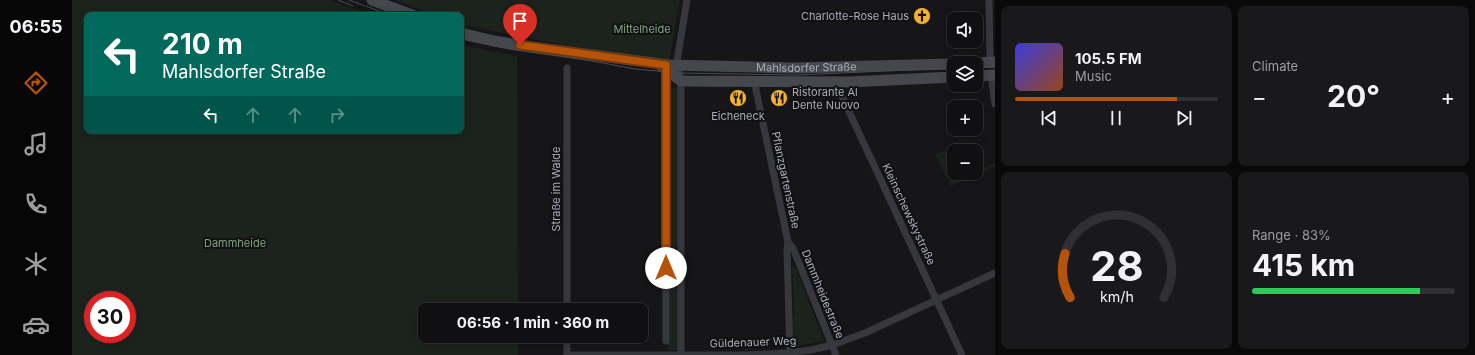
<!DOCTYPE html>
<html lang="en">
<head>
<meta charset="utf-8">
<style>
	body { margin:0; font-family:Inter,sans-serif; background:#19191b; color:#f1f3f6; height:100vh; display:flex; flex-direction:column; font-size:15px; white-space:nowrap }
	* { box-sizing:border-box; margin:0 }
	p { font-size:13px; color:#9c9d9f }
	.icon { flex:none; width:22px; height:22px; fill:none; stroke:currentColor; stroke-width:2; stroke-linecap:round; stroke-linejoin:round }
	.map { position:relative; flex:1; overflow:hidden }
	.side { display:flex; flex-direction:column; gap:6px; padding:6px; background:#09090a; width:480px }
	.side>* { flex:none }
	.banner { position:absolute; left:12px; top:12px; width:380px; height:122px; border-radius:8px; box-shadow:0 2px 10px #0003,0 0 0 1px #303032; background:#00695c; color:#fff; overflow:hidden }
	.fabs { position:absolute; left:875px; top:12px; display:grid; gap:8px }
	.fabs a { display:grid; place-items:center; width:36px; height:36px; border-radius:8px; background:#101012; box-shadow:0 2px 10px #0003,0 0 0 1px #303032; font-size:20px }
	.speed { position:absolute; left:12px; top:291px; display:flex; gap:8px; font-size:20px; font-weight:700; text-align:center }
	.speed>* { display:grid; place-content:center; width:52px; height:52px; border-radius:50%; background:#101012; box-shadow:0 2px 10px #0003,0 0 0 1px #303032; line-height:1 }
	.speed .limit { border:6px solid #d22; background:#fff; color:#111 }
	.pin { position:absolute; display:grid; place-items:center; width:34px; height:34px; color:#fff; margin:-41px -17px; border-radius:50% 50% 50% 0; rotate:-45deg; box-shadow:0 0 4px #0007 }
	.pin .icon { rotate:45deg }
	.me { position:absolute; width:44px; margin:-22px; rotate:0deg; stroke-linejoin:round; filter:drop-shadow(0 0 3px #0008) }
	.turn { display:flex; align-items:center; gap:14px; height:84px; padding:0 12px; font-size:18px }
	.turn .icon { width:52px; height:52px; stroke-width:2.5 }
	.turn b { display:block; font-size:28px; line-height:34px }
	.lanes { display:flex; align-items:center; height:38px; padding:0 12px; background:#0003; justify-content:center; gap:20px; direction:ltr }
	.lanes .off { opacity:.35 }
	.big { font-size:30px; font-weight:700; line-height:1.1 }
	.side .widget { flex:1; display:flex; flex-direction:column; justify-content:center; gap:6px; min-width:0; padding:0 14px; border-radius:8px; background:#19191b }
	.side .dial { align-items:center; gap:0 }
	.dial svg { height:104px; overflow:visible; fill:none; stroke:#303032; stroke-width:7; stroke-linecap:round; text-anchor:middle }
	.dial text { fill:#f1f3f6; stroke:none }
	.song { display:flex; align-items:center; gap:12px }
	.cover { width:48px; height:48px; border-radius:6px; background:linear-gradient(135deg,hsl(240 70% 55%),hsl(20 70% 35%)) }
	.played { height:4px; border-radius:2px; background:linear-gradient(90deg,#b45309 80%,#303032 80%) }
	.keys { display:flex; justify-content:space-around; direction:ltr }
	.heat { display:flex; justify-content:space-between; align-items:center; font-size:22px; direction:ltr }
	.charge { height:6px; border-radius:3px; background:linear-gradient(90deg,#34c759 83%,#303032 0) }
	.side .tiles { flex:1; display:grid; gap:6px; grid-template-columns:repeat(2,1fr) }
	.trip { position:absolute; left:346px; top:303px; width:230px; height:40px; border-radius:8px; background:#101012; box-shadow:0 2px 10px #0003,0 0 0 1px #303032; font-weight:700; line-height:40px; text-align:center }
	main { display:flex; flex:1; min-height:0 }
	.menu { display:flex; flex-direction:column; width:72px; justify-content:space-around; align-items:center; background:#060607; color:#9c9d9f }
	.menu .icon { width:28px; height:28px }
	.menu .selected { color:#b45309 }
	.menu b { font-size:18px; color:#f1f3f6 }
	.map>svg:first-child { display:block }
</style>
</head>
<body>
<main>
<nav class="menu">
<b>06:55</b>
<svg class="icon selected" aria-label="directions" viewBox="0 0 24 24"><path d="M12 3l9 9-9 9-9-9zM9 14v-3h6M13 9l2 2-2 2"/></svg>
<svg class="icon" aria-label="music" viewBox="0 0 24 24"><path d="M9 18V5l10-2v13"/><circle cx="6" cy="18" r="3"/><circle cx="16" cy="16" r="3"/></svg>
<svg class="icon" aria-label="phone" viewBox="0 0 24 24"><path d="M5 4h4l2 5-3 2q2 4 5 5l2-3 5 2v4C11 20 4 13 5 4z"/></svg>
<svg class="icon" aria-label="climate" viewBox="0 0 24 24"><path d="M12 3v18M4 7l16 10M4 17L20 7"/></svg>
<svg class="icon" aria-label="car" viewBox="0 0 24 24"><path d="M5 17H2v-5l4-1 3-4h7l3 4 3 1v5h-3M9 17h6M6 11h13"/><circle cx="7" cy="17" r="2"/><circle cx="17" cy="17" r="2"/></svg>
</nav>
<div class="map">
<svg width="923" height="355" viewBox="0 0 923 355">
	<rect width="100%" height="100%" fill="#161618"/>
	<g fill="#1c231d" fill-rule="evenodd">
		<path d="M0 0H257L300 15H15V131H389V45L445 56 446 310H353V336H446V355H0ZM21 300H55V334H21Z"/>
		<path d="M322 0H608L597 62C527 51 458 40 389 24V15H363Z"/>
		<polygon points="597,88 607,88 606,246 602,248 597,246"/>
		<polygon points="891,146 893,151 882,151 882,173 904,173 904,171 923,163 923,166 879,186 863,154"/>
		<polygon points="599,253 604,253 606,255 606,350 596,350 597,255"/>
		<polygon points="720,268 724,268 752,341 725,346 722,345 721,318 723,311 722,309"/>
	</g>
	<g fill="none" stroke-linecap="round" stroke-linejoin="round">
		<g stroke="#37383d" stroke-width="7">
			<polyline points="917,0 918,62"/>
			<polyline points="593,67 594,341"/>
			<polyline points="919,76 923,104"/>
			<polyline points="683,82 684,90 716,242 715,250 718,355"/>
			<polyline points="767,82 768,92 890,355"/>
			<polyline points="716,242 721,248 764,355"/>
			<polyline points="495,310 495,68"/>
			<polyline points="495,355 673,355 714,353 739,350 760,345 793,333 923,273"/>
			<polyline points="495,355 495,336"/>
			<polyline points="609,355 609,81 605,61 615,0"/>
		</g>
		<g stroke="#45474d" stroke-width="11">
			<polyline points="300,0 340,15"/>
			<path id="s1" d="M389 33 422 41 460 47 597 65 720 68 882 64"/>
			<polyline points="904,63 923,62"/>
			<polyline points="588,65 609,81 776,82 882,77"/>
			<polyline points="904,76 923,75"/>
		</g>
		<g stroke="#4a4c52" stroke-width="1">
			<polyline points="266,0 281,6"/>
			<polyline points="277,0 318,15"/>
			<polyline points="389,39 437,49 520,61 563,69 608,73 724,75 882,68"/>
			<polyline points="904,67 923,67"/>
		</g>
	</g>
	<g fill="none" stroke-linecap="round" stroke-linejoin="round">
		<g stroke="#753606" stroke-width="10">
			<polyline id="route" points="448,45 594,65 594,268"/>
		</g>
		<use href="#route" stroke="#b45309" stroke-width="7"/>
	</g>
	<defs>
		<g id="church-disc" transform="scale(0.9)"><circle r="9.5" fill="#f2b134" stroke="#111113"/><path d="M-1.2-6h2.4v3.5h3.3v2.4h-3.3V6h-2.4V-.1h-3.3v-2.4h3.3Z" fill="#111"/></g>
		<g id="restaurant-disc" transform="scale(0.9)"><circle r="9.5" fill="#f2b134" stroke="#111113"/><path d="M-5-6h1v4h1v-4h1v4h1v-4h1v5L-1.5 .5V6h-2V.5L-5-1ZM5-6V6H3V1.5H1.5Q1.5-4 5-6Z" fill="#111"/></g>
	</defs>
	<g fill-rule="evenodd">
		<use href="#church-disc" x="850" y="16"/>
		<use href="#restaurant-disc" x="666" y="98"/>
		<use href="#restaurant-disc" x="707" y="98"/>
	</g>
	<g text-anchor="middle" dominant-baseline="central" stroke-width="4" stroke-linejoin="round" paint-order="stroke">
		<g font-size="11" fill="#a8adb8" stroke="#111113" text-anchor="end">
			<text x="837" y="16">Charlotte-Rose Haus</text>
			<text x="720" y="92" text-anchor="start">Ristorante Al<tspan x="720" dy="13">Dente Nuovo</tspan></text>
			<text x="666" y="116" text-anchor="middle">Eicheneck</text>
		</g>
		<g font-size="11" fill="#7fa381" stroke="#111113">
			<text x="570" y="29">Mittelheide</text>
			<text x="163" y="243">Dammheide</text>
		</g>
		<g font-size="11" fill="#a8adb8" stroke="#111113">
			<text stroke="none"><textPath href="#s1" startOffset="348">Mahlsdorfer Straße</textPath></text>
			<text transform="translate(714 180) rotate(78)">Pflanzgartenstraße</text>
			<text transform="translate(484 189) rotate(-90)">Straße im Walde</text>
			<text transform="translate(837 214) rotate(65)">Kleinschewskystraße</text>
			<text transform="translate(751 294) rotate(68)">Dammheidestraße</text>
			<text transform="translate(681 342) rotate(-2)">Güldenauer Weg</text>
		</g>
	</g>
</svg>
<div class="fabs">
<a><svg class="icon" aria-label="sound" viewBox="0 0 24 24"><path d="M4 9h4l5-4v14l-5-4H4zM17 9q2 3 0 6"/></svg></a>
<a><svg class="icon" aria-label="layers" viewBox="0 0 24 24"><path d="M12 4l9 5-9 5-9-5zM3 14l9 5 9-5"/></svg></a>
<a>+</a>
<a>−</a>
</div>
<div class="speed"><div class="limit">30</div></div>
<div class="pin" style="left:448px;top:45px;background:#d93025"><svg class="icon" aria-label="arrive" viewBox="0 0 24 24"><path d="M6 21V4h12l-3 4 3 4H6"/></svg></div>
<svg class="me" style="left:594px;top:268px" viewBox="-20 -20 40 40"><circle r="19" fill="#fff"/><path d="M0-13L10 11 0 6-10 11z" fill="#b45309"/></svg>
<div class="trip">06:56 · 1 min · 360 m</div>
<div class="banner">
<div class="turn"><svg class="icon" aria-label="left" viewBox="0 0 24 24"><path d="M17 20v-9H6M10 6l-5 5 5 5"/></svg><div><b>210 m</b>Mahlsdorfer Straße</div></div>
<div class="lanes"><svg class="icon" aria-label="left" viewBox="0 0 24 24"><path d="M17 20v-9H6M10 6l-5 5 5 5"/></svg><svg class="icon off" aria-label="ahead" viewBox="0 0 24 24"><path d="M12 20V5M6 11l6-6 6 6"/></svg><svg class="icon off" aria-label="ahead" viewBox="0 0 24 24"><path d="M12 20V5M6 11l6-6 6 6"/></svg><svg class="icon off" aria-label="right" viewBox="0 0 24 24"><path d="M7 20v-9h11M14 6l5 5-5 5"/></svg></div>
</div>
</div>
<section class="side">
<div class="tiles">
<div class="widget">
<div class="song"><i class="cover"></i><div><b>105.5 FM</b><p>Music</p></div></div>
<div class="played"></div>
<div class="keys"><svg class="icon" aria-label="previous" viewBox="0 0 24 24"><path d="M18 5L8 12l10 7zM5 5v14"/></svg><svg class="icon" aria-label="pause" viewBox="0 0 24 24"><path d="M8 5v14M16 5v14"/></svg><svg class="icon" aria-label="next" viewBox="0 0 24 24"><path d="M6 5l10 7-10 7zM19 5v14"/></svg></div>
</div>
<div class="widget"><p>Climate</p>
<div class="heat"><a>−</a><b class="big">20°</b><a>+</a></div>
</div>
<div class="widget dial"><svg viewBox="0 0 100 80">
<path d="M14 69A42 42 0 1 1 86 69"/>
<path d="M14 69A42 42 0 0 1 10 35" stroke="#b45309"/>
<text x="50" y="56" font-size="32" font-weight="700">28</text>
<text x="50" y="72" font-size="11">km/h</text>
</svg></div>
<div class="widget"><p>Range · 83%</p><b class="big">415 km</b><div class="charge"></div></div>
</div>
</section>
</main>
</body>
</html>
